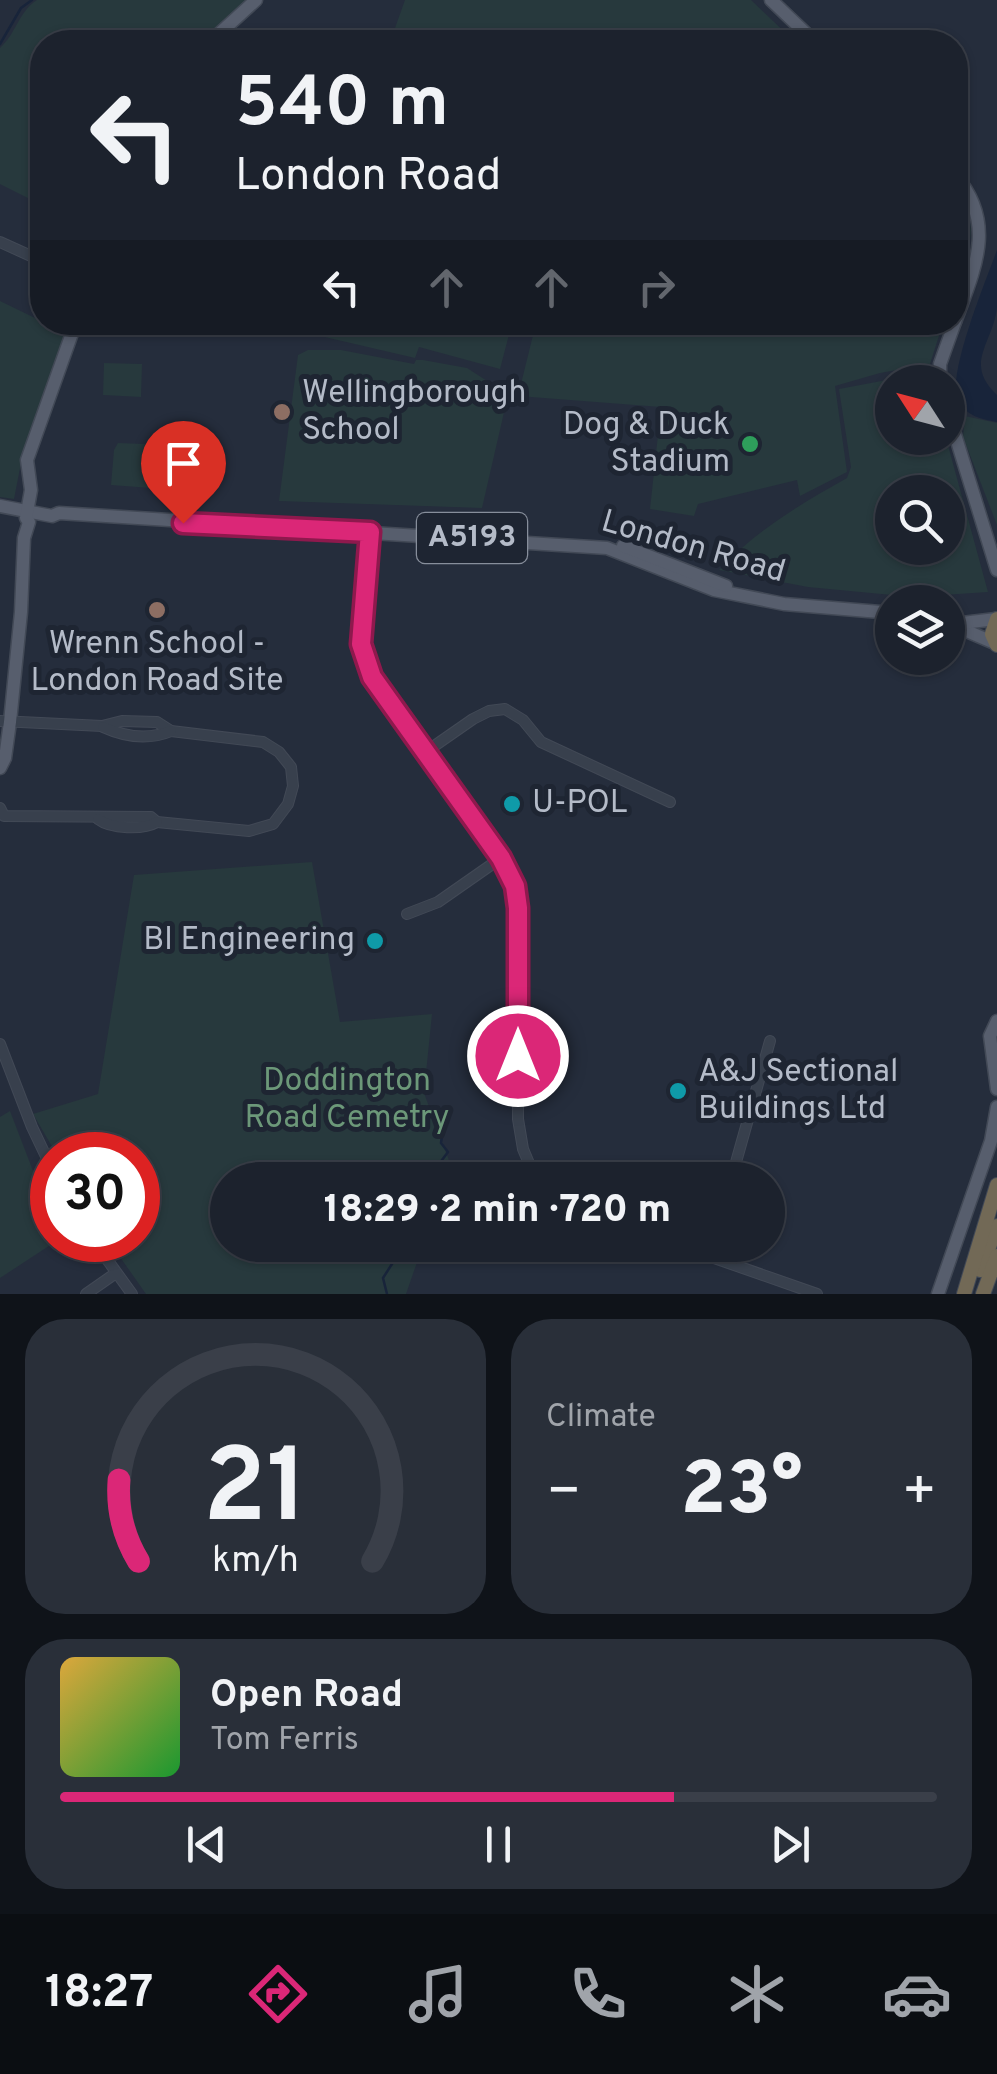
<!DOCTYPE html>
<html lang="en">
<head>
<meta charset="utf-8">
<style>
	body { margin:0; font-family:Overpass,sans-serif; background:#292f39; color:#f1f3f6; height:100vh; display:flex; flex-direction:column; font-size:38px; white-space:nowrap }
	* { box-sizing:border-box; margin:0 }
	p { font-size:32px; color:#a0a4aa }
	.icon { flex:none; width:55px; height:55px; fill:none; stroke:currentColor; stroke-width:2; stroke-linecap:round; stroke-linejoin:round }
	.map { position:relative; height:1294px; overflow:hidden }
	.side { display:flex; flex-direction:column; gap:25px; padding:25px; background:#0f1319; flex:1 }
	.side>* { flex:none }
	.guide { position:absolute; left:30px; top:30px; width:938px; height:305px; border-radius:40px; box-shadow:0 2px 8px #0004,0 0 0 2px #3a3f49; background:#1c222d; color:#f1f3f6; overflow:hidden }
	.needle { width:65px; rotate:306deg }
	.fabs { position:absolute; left:875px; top:365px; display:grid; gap:20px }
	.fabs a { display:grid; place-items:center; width:90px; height:90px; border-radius:50%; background:#1c222d; box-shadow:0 2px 8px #0004,0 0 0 2px #3a3f49; font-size:50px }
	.speed { position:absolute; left:30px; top:1132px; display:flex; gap:20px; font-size:50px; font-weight:700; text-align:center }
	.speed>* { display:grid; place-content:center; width:130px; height:130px; border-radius:50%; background:#1c222d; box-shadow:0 2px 8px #0004,0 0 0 2px #3a3f49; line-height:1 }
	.speed .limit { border:15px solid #d22; background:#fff; color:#111 }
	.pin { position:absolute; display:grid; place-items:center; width:85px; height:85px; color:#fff; margin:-102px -42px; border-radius:50% 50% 50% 0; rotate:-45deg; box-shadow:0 0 10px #0007 }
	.pin .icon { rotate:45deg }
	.me { position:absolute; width:110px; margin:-55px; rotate:0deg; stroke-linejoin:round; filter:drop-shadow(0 0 8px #0008) }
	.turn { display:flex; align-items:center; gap:35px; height:210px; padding:0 40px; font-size:45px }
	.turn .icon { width:130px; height:130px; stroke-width:2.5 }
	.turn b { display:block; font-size:70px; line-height:85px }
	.lanes { display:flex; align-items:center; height:95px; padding:0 40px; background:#0003; justify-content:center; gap:50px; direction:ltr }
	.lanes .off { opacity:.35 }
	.big { font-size:75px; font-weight:800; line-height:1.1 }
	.side .tile { flex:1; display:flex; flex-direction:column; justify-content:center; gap:15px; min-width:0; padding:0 35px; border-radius:40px; background:#292f39 }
	.side .dial { align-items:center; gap:0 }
	.dial svg { height:260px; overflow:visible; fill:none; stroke:#3a3f49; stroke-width:7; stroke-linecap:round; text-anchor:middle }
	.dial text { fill:#f1f3f6; stroke:none }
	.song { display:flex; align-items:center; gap:30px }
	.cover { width:120px; height:120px; border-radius:15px; background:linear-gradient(135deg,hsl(40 70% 55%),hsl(130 70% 35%)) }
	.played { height:10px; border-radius:5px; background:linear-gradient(90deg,#db2777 70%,#3a3f49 70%) }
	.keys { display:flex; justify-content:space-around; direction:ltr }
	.heat { display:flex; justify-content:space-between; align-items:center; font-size:55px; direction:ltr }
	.side .tiles { flex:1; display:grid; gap:25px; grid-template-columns:1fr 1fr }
	.tile:last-child { grid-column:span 2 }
	.trip { position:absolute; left:210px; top:1162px; width:575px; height:100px; border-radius:50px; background:#1c222d; box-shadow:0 2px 8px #0004,0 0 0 2px #3a3f49; font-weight:800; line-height:100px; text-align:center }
	.dock { display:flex; height:160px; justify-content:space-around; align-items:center; background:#0b0e12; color:#a0a4aa }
	.dock .icon { width:70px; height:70px }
	.dock .current { color:#db2777 }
	.dock b { font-size:45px; color:#f1f3f6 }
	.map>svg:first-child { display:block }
</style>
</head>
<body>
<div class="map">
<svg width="997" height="1294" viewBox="0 0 997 1294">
	<rect width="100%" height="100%" fill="#252d3c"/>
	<g fill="#27393d" fill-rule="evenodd">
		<path d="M37 0H247L201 42H42V205L0 184V48C16 34 19 11 37 0Z"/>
		<polygon points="405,0 751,0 795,42 423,42 395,28"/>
		<path d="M955 194C984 223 966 255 955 287Z"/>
		<polygon points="0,301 68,334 23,453 14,499 0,497"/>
		<polygon points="315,323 315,322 512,323 500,369 419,347 415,358 312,334"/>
		<polygon points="536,323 536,322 943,323 930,364 880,373 835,386 847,472 800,496 797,480 698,504 694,516 650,509 661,407 518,396"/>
		<polygon points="308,350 341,350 414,364 416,360 423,360 467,368 498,388 505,408 482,508 279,501 298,355"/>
		<polygon points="104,363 142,364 141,397 103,395"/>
		<path d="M929 372 932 382H892V438H946L988 592 913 597 808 587 719 570C757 530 799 505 847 478L851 467 839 389ZM892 492H948V548H892Z"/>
		<polygon points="965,416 997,423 997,525 963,437"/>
		<polygon points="118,443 194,446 191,491 111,485 114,450"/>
		<polygon points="312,862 340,1022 432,1014 424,1093 450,1163 444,1180 228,1180 228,1245 423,1245 406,1294 146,1294 108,1240 138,1240 138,1155 57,1155 33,1114 98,1094 134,875"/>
		<polygon points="10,1111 35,1176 52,1201 52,1240 58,1240 0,1278 0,1117"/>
	</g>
	<path fill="#18243a" d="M997 250C997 269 997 288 997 307 993 344 963 363 997 395V422C981 419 966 416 958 400 946 376 987 278 997 250Z"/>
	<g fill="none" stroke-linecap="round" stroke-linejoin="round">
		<g stroke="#18243a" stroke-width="2.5">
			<polyline points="0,44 21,8 32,0"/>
			<polyline points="433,1180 436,1168 448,1152 441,1143 443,1128 436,1118"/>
			<polyline points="387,1294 383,1278 399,1253 411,1245"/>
		</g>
		<g stroke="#424956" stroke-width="12">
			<g id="minor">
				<polyline points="0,242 42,261"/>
				<polyline points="369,533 361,644 372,677 501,858 515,885 518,908 518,1119 523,1149 536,1180"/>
				<polyline points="0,721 102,726 122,721 157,722 171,731 263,742 279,752 291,767 293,786 288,804 273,824 249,831 157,822 151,817 4,816 0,808"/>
				<path d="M103 727C125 737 149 740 171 731"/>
				<polyline points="427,751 473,719 489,711 505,709 523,720 541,742 670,802"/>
				<path d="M98 819C111 829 143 830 157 822"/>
				<polyline points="407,914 438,902 501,858"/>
				<polyline points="0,1044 32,1127 52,1169"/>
				<polyline points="74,1155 80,1153"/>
				<polyline points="731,1180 770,1041"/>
				<polyline points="93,1240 132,1294"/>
				<polyline points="677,1245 817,1294"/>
				<polyline points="86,1294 116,1273"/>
			</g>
		</g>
		<g stroke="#424956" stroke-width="15">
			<g id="major">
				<polyline points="771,0 815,42"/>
				<polyline points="210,42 256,0"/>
				<path d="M955 175C997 223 975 268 955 322"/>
				<polyline points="940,382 940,364 955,322"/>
				<polyline points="948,412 997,570"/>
				<polyline points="0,506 52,516 59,513 607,548 714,590 784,604 892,613"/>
				<polyline points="623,546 726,586"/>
				<polyline points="948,623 997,644"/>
				<polyline points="954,624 996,619"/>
				<polyline points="0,768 5,758 10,722 21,612 24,538 29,522 26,518 31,490 27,460 76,322"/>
				<polyline points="997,1021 990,1036 997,1089"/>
				<polyline points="938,1294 991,1141 997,1107"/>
			</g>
		</g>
		<g stroke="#414855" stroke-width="16">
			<g id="highway">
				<polyline points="997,619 992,634 997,645"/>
				<polyline points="980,1270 997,1226"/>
				<polyline points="964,1294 997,1185"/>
				<polyline points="983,1294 997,1256"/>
			</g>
		</g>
		<use href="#minor" stroke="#38404d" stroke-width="10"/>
		<use href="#major" stroke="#575e6d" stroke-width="12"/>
		<use href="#highway" stroke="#726956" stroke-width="14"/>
	</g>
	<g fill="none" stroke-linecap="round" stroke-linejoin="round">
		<g stroke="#8e194d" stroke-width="25">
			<polyline id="route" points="183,523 370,532 361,644 372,677 501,858 515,886 518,908 518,1056"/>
		</g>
		<use href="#route" stroke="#db2777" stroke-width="18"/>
	</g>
	<g fill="#8d6e63" stroke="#1e2532" stroke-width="4">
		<circle cx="282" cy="412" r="10"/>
		<circle cx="157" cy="610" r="10"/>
	</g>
	<circle fill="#2e9e5b" stroke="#1e2532" stroke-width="4" cx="750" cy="444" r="10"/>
	<g fill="#0f9aa8" stroke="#1e2532" stroke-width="4">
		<circle cx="512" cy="804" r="10"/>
		<circle cx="375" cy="941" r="10"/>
		<circle cx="678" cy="1091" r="10"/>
	</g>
	<g text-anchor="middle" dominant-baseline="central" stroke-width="10" stroke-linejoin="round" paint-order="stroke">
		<rect fill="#1e2532" stroke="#878e9b" stroke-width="2.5" x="417" y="513" width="110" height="50" rx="8"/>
		<g font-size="30" font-weight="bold" fill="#b4bbc8">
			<text x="472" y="538">A5193</text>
		</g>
		<g font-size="32" fill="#b4bbc8" stroke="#1e2532" text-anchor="start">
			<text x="302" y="394">Wellingborough<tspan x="302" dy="37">School</tspan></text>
			<text x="730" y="426" text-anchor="end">Dog &amp; Duck<tspan x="730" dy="37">Stadium</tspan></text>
			<text x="157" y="645" text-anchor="middle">Wrenn School -<tspan x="157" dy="37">London Road Site</tspan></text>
			<text x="532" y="804">U-POL</text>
			<text x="355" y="941" text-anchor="end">BI Engineering</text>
			<text x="698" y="1073">A&amp;J Sectional<tspan x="698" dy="37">Buildings Ltd</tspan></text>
		</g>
		<g font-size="32" fill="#b4bbc8" stroke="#1e2532">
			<text transform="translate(693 548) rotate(16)">London Road</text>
		</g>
		<g font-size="32" fill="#6c9879" stroke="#1e2532">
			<text x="347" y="1082">Doddington<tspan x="347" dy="37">Road Cemetry</tspan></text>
		</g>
	</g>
</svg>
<div class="fabs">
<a><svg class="needle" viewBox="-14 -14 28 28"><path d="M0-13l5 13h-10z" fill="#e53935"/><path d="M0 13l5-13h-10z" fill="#a0a4aa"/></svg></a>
<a><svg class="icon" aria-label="search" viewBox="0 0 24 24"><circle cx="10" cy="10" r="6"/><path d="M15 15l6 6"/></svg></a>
<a><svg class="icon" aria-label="layers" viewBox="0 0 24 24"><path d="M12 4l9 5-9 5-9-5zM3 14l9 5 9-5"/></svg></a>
</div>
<div class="speed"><div class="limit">30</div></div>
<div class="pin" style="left:183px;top:523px;background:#d93025"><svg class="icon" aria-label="arrive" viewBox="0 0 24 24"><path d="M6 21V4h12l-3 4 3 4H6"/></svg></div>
<svg class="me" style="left:518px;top:1056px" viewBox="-20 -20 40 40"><circle r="17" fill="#db2777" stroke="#fff" stroke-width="3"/><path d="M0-11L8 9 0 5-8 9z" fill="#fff"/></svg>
<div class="trip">18:29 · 2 min · 720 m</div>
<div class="guide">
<div class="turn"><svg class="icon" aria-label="left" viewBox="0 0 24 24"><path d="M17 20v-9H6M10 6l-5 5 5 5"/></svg><div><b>540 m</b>London Road</div></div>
<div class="lanes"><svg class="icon" aria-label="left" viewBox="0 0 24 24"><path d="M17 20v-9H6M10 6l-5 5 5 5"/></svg><svg class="icon off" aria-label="ahead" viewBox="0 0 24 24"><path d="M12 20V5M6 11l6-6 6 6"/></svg><svg class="icon off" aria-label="ahead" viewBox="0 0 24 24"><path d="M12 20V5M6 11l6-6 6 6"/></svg><svg class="icon off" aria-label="right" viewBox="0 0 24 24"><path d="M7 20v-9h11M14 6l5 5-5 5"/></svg></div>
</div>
</div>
<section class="side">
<div class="tiles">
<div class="tile dial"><svg viewBox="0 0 100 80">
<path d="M14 69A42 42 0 1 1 86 69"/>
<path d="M14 69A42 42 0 0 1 8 44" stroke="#db2777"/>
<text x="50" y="56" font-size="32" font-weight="700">21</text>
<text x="50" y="72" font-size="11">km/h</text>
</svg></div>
<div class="tile"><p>Climate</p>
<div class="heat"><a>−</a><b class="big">23°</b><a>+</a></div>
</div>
<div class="tile">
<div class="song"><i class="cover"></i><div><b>Open Road</b><p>Tom Ferris</p></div></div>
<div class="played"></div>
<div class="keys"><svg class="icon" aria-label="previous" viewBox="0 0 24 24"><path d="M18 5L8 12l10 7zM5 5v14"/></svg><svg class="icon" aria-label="pause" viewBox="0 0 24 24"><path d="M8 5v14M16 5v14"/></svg><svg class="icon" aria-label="next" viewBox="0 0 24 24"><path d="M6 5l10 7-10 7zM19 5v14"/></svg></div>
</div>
</div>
</section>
<nav class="dock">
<b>18:27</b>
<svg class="icon current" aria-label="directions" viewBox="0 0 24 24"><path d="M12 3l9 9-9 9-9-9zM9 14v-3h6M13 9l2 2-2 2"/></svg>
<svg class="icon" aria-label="music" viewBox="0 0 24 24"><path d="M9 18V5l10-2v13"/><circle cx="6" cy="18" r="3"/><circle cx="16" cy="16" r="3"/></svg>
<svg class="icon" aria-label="phone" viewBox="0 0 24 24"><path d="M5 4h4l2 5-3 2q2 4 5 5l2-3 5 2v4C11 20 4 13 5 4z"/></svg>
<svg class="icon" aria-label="climate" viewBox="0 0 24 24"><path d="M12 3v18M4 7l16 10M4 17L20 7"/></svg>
<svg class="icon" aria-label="car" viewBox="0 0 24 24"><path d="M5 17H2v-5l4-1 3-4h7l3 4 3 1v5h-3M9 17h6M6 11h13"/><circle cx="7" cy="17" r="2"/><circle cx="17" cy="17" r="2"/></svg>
</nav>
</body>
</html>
